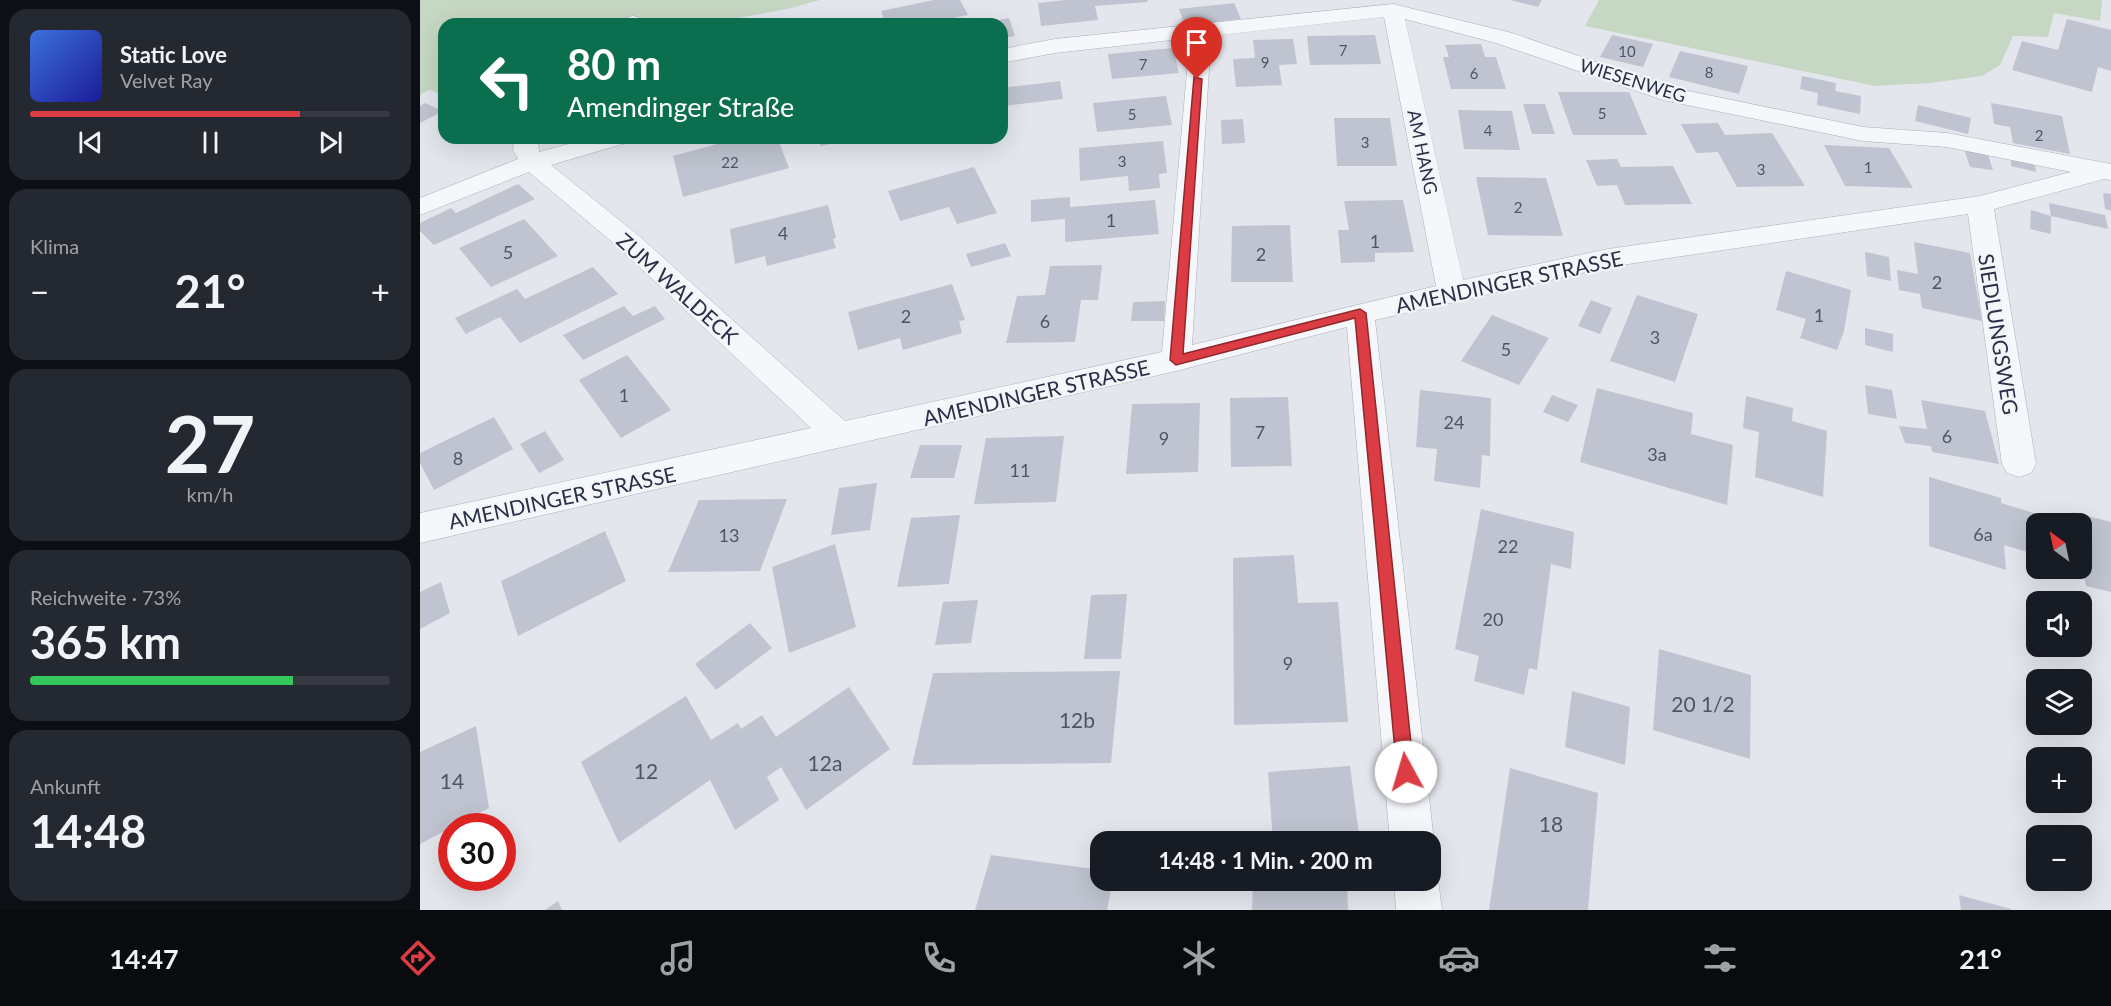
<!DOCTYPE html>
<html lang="de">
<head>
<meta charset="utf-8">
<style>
	body { margin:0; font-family:Lato,sans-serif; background:#242831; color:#f1f3f6; height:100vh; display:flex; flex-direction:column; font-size:22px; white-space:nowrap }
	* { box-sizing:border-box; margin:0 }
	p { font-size:20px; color:#9ea1a6 }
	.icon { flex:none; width:33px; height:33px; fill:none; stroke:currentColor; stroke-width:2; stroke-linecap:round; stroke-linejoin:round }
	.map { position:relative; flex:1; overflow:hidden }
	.panel { display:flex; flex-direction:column; gap:9px; padding:9px; background:#0d0f14; width:420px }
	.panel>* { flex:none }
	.banner { position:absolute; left:18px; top:18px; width:570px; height:126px; border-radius:18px; box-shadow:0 6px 24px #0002; background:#0b6e4f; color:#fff; overflow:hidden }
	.needle { width:39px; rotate:327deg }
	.controls { position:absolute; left:1606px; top:513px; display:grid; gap:12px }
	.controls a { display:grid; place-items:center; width:66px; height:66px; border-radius:12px; background:#171b24; box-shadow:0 6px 24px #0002; font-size:30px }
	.speed { position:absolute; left:18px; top:813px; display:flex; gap:12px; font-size:30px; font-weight:700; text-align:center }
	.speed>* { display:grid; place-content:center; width:78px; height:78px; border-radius:50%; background:#171b24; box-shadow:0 6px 24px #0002; line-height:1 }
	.speed .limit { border:9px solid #d22; background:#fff; color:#111 }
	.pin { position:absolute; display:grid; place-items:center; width:51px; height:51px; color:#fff; margin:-62px -26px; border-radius:50% 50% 50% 0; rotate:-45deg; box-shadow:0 0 6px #0007 }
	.pin .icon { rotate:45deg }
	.me { position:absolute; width:66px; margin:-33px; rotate:354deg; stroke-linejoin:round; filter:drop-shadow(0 0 4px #0008) }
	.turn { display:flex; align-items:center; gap:21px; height:126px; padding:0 30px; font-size:27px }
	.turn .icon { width:78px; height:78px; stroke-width:2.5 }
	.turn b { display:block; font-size:42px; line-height:51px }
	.big { font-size:45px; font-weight:700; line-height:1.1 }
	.panel .tile { flex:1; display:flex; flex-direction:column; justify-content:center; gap:9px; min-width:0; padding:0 21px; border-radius:18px; background:#242831 }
	.panel .dial { align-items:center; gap:0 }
	.dial b { font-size:78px; line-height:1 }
	.song { display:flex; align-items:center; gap:18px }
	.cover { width:72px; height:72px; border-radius:9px; background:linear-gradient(135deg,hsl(220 70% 55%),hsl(240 70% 35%)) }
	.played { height:6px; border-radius:3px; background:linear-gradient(90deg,#dc3d44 75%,#363941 75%) }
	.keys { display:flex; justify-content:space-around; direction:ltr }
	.heat { display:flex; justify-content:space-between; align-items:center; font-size:33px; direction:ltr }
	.charge { height:9px; border-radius:4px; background:linear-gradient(90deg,#34c759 73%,#363941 0) }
	.trip { position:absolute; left:670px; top:831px; width:351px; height:60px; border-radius:18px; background:#171b24; box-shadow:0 6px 24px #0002; font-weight:700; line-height:60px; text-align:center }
	.menu { display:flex; height:96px; justify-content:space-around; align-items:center; background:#090b0e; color:#9ea1a6 }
	.menu .icon { width:42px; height:42px }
	.menu .active { color:#dc3d44 }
	.menu b { font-size:27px; color:#f1f3f6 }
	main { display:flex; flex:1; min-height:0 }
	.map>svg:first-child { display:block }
</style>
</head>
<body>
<main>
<section class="panel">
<div class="tile">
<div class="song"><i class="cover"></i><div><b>Static Love</b><p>Velvet Ray</p></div></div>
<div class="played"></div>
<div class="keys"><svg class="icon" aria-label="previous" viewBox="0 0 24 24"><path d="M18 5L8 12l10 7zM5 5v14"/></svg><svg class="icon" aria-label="pause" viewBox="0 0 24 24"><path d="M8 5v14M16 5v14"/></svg><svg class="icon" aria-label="next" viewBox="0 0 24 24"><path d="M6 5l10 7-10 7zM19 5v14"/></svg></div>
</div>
<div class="tile"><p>Klima</p>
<div class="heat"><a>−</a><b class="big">21°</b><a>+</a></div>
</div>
<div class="tile dial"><b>27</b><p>km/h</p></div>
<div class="tile"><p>Reichweite · 73%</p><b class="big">365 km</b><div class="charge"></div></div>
<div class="tile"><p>Ankunft</p><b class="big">14:48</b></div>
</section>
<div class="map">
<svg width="1691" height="910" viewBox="0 0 1691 910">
	<rect width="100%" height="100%" fill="#e3e6ec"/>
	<g fill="#c6d7c3">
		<polygon points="0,0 400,0 367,9 318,18 265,23 24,24 24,95 9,90 0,95"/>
		<polygon points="1179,0 1682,0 1680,21 1634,13 1628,37 1593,36 1580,65 1562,76 1510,83 1455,86 1165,26"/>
	</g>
	<g fill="#bfc4d0">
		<polygon points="514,0 540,0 548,15 504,24 466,24 461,11"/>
		<polygon points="645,0 727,0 728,2 675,6 678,20 621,26 618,3"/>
		<polygon points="1090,0 1122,0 1118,7"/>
		<polygon points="814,3 821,19 765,25 759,9"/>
		<polygon points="589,18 595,36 582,38 582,24 558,24"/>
		<polygon points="1647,19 1691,30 1691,71 1678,67 1672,92 1592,70 1602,41 1638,50"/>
		<polygon points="955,35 961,64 890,65 887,36"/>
		<polygon points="1192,35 1233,44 1223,67 1180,57"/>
		<polygon points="873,39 877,64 859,65 862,85 816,87 813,59 835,58 833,40"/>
		<polygon points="1061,44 1065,57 1076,57 1086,89 1031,89 1023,57 1029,57 1025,45"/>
		<polygon points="753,48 759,73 692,79 688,54"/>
		<polygon points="1260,51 1328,66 1319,94 1249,77"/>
		<polygon points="1382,76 1416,83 1415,91 1441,96 1440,114 1397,105 1398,93 1380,89"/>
		<polygon points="640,81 643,99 582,106 582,88"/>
		<polygon points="1138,92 1209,92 1227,135 1153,135"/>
		<polygon points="746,96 752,125 677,132 673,103"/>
		<polygon points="5,103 23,111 0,123 0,106"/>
		<polygon points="1571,103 1642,116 1650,154 1593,143 1590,127 1574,124"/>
		<polygon points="1103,104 1125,104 1135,134 1112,134"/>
		<polygon points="1498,105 1551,118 1548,134 1495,121"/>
		<polygon points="1038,110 1092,111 1100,150 1044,149"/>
		<polygon points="914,118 970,118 977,166 917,166"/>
		<polygon points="823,119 825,143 802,144 801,120"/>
		<polygon points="1298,123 1305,135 1352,133 1385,186 1317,187 1298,152 1276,153 1261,124"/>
		<polygon points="319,138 372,138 359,142 369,168 263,197 253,156"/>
		<polygon points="398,138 433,138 433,139 401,146"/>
		<polygon points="743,141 747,173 739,174 740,188 709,191 708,176 660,181 659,148"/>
		<polygon points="1404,145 1469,148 1493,188 1425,186"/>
		<polygon points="1544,149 1567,152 1573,170 1550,167"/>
		<polygon points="1197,159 1201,167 1253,166 1272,204 1205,205 1197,185 1177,186 1166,160"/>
		<polygon points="1591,159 1615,165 1616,172 1591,166"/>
		<polygon points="554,167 577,213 537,224 529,207 480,221 468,191"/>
		<polygon points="1056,177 1126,178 1143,236 1068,235"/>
		<polygon points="98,184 115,199 14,245 0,231 0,223 31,208 36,213"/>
		<polygon points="1683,193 1691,194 1691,211 1685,209"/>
		<polygon points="650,197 650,207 735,200 739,234 645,242 645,219 611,222 611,200"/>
		<polygon points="983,200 994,252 955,253 955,262 921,263 918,230 929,230 924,201"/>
		<polygon points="1629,203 1685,215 1688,229 1631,216"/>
		<polygon points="408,205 416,238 413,239 416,248 347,266 345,256 315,264 310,229"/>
		<polygon points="1611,210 1631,216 1631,234 1610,229"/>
		<polygon points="104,219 138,256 71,287 39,248"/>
		<polygon points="870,225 873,282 811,282 812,226"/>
		<polygon points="1494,242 1550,253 1562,321 1502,308 1500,294 1479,290 1477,270 1498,274"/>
		<polygon points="585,243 591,256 551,267 546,254"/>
		<polygon points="1445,252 1469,257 1471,281 1447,276"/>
		<polygon points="682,265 678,300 661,300 655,342 586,343 597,296 625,295 630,266"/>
		<polygon points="173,267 198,294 100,343 80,317 46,334 35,318 97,289 105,299"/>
		<polygon points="1366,271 1431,290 1424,331 1417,350 1380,338 1386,319 1356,310"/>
		<polygon points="532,284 545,320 539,321 542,333 483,350 480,338 438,350 428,312"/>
		<polygon points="1217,295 1278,314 1255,382 1190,361"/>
		<polygon points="1171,300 1192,308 1180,334 1158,326"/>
		<polygon points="745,301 744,321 711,321 713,302"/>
		<polygon points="204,306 213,316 235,306 245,319 163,360 143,335"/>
		<polygon points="1072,315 1129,338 1099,385 1041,361"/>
		<polygon points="1445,328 1473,334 1473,352 1445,345"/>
		<polygon points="207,355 251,410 201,438 159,380"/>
		<polygon points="1445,385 1472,390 1477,419 1448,414"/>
		<polygon points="1177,388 1273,413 1271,434 1313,445 1307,505 1160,462"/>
		<polygon points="1000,390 1071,398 1070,456 1062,455 1060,488 1014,481 1017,449 996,447"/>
		<polygon points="1132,395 1158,405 1148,422 1123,412"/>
		<polygon points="1326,396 1373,408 1372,421 1407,431 1403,497 1335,477 1339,432 1323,428"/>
		<polygon points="868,397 872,466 811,467 810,398"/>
		<polygon points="1501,400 1565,411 1579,464 1512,452 1511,446 1485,443 1479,426 1507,429"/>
		<polygon points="780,403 778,472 706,474 712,404"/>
		<polygon points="74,417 93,449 14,490 0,463 0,453"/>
		<polygon points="125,431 144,460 119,473 100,444"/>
		<polygon points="644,436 636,502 554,504 566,438"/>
		<polygon points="500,445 542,445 534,478 490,478"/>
		<polygon points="1509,477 1581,498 1581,503 1637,520 1638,524 1617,524 1617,555 1584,545 1586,570 1509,546"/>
		<polygon points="457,483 450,530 411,535 419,488"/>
		<polygon points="367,499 340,571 248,572 279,500"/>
		<polygon points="1061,509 1154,532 1151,569 1131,564 1117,670 1109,668 1104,695 1054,681 1059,656 1035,649"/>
		<polygon points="1653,512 1691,522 1691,592 1666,586 1662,562 1662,524 1655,524"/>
		<polygon points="540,515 529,584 477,587 491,518"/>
		<polygon points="185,531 206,581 98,636 81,581"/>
		<polygon points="415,544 436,627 369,653 352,567"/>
		<polygon points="874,555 878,603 918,602 928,722 814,725 813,558"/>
		<polygon points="21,582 30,613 0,629 0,592"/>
		<polygon points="707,594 701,659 664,659 671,595"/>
		<polygon points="558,600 551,643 515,645 523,602"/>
		<polygon points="330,623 352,648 296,690 275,664"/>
		<polygon points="1239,649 1331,675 1330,759 1233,730"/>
		<polygon points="700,671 691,763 492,765 513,673"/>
		<polygon points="429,687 470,749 386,810 361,767 347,777 359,800 315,830 290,780 199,843 161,762 266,696 291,740 318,723 321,729 342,715 356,737"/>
		<polygon points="1152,691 1210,707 1205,765 1145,747"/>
		<polygon points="56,726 69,808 0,844 0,752"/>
		<polygon points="930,766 940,842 853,842 848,772"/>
		<polygon points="1090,768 1178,793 1168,910 1069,910"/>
		<polygon points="571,855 681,870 681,880 693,880 687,910 555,910"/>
		<polygon points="833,880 927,880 928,910 832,910"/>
		<polygon points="1539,895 1591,909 1591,910 1541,910"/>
		<polygon points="138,901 142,910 125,910"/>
	</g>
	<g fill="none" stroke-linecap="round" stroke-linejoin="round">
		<g stroke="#abafba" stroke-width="1">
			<g id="street">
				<path d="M973 4 1092 33 1249 87 1443 127 1527 133 1691 164V180L1684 179 1574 209 1616 464 1611 473 1599 477 1587 473 1582 464 1548 214 1188 267 955 320 1014 842 1011 849V842H970L927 327 756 371 0 543V513L391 428 198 247 109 172 0 215V198L98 159 93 150 94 138H118L119 152 170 138H209L206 143 131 165 218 235 425 421 742 352 770 38 635 53 582 63V49L635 39ZM964 17 1016 286 772 345 791 36ZM985 19 1076 43 1243 100 1443 141 1527 147 1651 172 1560 196 1188 249 1043 280Z"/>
				<polygon points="213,16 220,18 223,24 201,24 206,18"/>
				<polygon points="1012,864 1018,880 1022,910 976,910 974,880 1011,880"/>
			</g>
		</g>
		<use href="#street" fill="#f6f7fa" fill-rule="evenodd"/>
	</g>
	<polygon fill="#dc3d44" stroke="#8f282c" stroke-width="1.5" points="774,77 782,79 763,354 940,309 946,313 994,772 992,779 986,781 980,779 977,772 935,318 756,365 750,360"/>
	<g text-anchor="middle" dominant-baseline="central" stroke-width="4.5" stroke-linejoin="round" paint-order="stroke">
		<g font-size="15" fill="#4e5569">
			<text x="923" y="50">7</text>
			<text x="1207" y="51">10</text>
			<text x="845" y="62">9</text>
			<text x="723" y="64">7</text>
			<text x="1289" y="72">8</text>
			<text x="1054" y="73">6</text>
			<text x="1182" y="113">5</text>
			<text x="712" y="114">5</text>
			<text x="1068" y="130">4</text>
			<text x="1619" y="135">2</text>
			<text x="945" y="142">3</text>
			<text x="702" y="161">3</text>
			<text x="310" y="162">22</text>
			<text x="1448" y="167">1</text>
			<text x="1341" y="169">3</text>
			<text x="1098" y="207">2</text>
		</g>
		<g font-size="18" fill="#283047" stroke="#f3f5f9">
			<text transform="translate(1213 80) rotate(17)">WIESENWEG</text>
			<text transform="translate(1003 152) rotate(78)">AM HANG</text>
		</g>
		<g font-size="18" fill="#4e5569">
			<text x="691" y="220">1</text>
			<text x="363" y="233">4</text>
			<text x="955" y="241">1</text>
			<text x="88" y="252">5</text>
			<text x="841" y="254">2</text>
			<text x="1517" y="282">2</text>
			<text x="1399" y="315">1</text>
			<text x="486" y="316">2</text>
			<text x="625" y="321">6</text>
			<text x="1235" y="337">3</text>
			<text x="1086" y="349">5</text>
			<text x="204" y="395">1</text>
			<text x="1034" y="422">24</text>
			<text x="840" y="432">7</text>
			<text x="1527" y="436">6</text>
			<text x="744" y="438">9</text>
			<text x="1237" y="454">3a</text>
			<text x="38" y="458">8</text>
			<text x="600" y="470">11</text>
			<text x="1563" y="534">6a</text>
			<text x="309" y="535">13</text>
			<text x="1088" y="546">22</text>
			<text x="1073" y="619">20</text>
			<text x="868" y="663">9</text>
		</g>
		<g font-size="21" fill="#283047" stroke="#f3f5f9">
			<text transform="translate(1089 281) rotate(-12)">AMENDINGER STRASSE</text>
			<text transform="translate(258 288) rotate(42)">ZUM WALDECK</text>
			<text transform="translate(1579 334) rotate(81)">SIEDLUNGSWEG</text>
			<text transform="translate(616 392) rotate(-13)">AMENDINGER STRASSE</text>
			<text transform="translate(142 497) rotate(-12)">AMENDINGER STRASSE</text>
		</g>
		<g font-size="21" fill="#4e5569">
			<text x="1283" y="703">20 1/2</text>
			<text x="657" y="719">12b</text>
			<text x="405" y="762">12a</text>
			<text x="226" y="770">12</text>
			<text x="32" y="780">14</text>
			<text x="1131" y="823">18</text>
		</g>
	</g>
</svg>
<div class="controls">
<a><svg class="needle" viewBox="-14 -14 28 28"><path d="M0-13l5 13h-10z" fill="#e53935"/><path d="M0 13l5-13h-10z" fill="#9ea1a6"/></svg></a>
<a><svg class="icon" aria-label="sound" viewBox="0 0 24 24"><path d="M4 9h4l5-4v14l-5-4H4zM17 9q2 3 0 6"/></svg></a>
<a><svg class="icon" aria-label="layers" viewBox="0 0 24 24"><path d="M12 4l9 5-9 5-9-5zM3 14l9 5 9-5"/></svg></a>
<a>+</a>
<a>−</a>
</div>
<div class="speed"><div class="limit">30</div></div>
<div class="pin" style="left:777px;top:79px;background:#d93025"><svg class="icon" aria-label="arrive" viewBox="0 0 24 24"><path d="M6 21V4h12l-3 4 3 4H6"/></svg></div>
<svg class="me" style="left:986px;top:772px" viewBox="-20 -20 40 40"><circle r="19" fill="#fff"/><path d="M0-13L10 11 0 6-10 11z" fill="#dc3d44"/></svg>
<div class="trip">14:48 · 1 Min. · 200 m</div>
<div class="banner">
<div class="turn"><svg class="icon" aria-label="left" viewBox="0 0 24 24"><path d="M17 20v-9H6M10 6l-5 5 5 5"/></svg><div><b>80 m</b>Amendinger Straße</div></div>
</div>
</div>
</main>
<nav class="menu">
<b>14:47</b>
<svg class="icon active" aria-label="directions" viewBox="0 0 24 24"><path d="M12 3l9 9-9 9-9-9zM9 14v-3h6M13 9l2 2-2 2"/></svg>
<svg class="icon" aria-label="music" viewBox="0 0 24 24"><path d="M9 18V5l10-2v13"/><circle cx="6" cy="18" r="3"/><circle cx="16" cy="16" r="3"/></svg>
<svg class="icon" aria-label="phone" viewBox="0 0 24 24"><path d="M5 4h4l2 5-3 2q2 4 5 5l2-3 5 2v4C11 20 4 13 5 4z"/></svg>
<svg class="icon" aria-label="climate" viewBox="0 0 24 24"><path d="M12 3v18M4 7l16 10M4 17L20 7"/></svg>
<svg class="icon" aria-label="car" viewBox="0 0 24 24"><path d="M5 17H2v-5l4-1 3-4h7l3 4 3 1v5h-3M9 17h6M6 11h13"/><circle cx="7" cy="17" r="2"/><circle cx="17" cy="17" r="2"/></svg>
<svg class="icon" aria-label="filters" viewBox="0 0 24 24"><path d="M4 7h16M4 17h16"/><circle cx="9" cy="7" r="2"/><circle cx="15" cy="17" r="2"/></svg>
<b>21°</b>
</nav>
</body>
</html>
